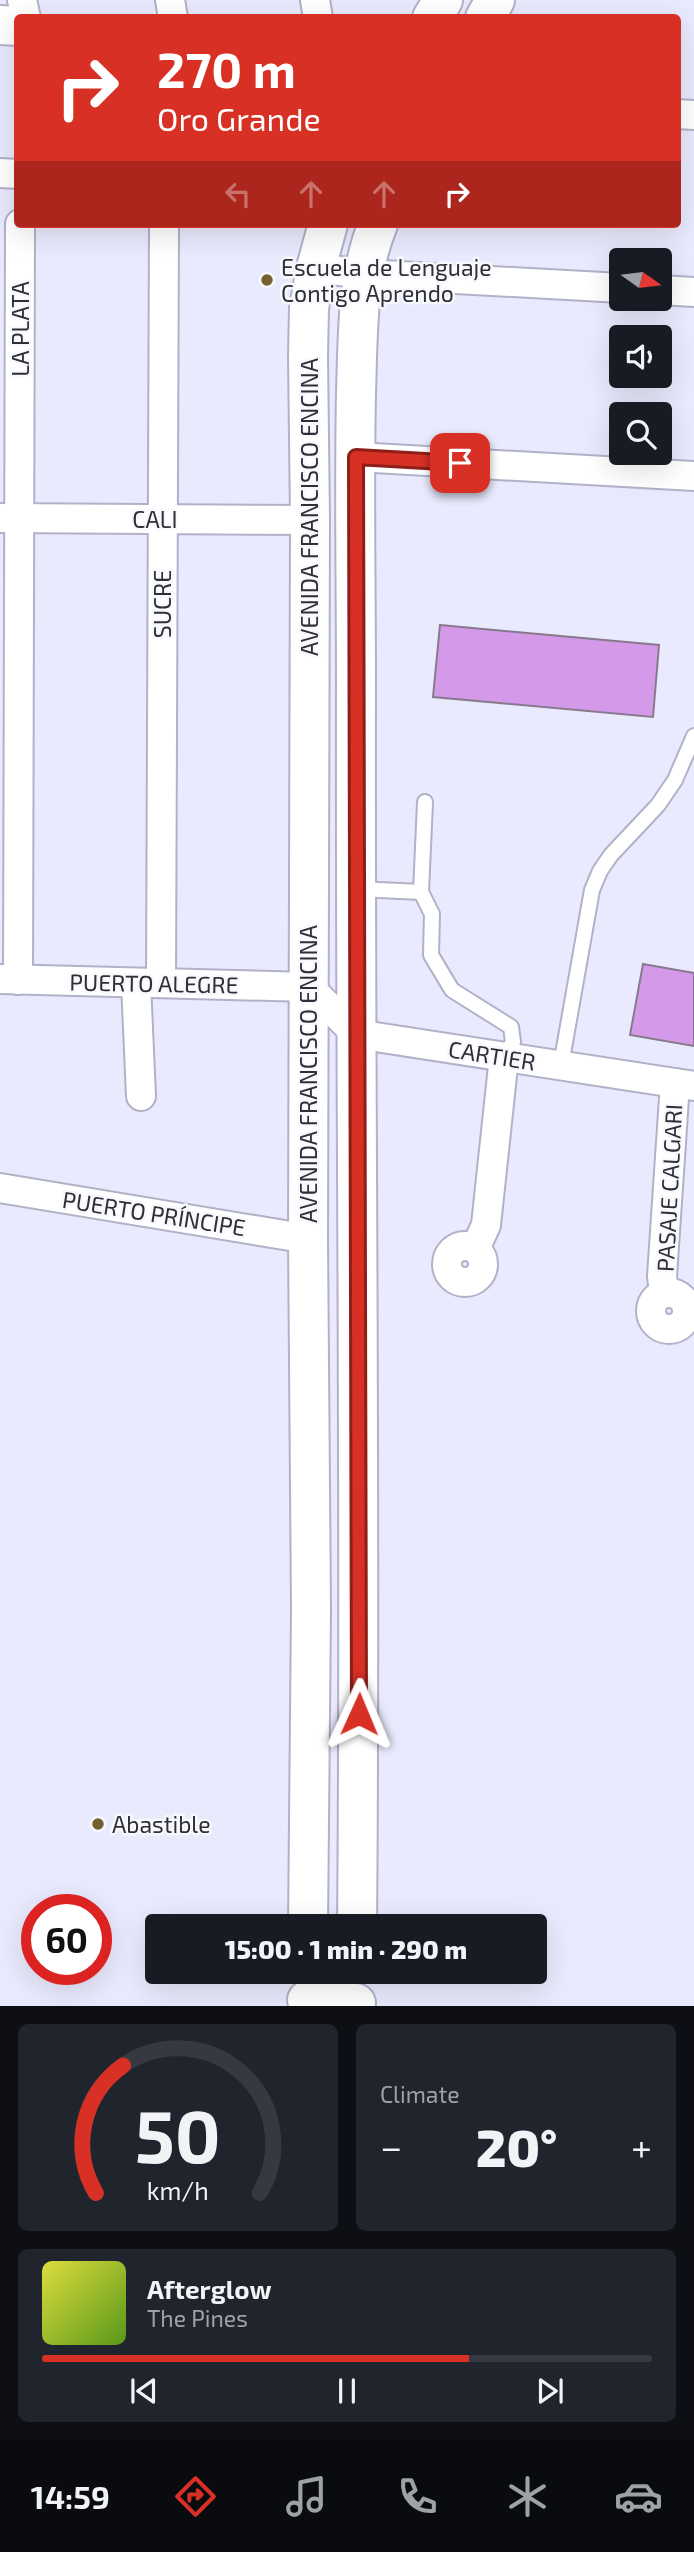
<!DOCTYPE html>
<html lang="en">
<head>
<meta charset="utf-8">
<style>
	body { margin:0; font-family:"Exo 2",sans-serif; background:#20242c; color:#f1f3f6; height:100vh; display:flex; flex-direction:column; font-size:26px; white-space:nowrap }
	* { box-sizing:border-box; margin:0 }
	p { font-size:23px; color:#9ea1a6 }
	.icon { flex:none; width:38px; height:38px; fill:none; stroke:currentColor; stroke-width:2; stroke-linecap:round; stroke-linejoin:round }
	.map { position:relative; height:2006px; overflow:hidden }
	.panel { display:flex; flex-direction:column; gap:18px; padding:18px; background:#0d0f14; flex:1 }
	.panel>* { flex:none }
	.guide { position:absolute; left:14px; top:14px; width:667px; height:214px; border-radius:7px; box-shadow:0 7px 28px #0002; background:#d93025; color:#fff; overflow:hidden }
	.needle { width:46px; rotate:104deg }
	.tools { position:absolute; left:609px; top:248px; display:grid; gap:14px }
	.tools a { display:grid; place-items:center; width:63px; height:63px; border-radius:7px; background:#171b24; box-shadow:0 7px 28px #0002; font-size:35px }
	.speed { position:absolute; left:21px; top:1894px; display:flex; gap:14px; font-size:35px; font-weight:700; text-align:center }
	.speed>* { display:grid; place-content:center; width:91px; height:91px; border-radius:50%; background:#171b24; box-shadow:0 7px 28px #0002; line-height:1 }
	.speed .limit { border:10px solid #d22; background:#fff; color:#111 }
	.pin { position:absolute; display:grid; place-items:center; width:60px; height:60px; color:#fff; margin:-30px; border-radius:14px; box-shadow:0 4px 10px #0006 }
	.me { position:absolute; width:77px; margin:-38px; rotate:1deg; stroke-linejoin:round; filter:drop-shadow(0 0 5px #0008) }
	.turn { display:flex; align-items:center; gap:24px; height:147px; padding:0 28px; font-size:32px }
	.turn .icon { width:91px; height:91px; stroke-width:2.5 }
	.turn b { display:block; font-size:49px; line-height:60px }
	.lanes { display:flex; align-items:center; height:66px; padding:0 28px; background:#0003; justify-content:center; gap:35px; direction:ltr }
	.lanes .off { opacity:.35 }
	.big { font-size:52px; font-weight:800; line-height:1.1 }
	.panel .tile { flex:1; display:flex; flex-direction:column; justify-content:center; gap:10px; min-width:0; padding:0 24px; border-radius:10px; background:#20242c }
	.panel .dial { align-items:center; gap:0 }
	.dial svg { height:182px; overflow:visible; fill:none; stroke:#363941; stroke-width:7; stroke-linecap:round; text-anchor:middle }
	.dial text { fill:#f1f3f6; stroke:none }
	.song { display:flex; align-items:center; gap:21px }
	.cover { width:84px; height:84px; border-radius:10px; background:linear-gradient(135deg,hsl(60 70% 55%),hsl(90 70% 35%)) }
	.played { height:7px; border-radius:4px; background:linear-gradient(90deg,#d93025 70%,#363941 70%) }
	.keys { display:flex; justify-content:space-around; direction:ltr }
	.heat { display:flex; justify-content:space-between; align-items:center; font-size:38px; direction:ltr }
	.panel .tiles { flex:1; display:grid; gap:18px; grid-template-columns:1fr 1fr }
	.tile:last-child { grid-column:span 2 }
	.trip { position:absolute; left:145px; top:1914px; width:402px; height:70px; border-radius:7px; background:#171b24; box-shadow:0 7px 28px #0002; font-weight:800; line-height:70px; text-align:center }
	.dock { display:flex; height:112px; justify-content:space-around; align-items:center; background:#090b0e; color:#9ea1a6 }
	.dock .icon { width:49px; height:49px }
	.dock .on { color:#d93025 }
	.dock b { font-size:32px; color:#f1f3f6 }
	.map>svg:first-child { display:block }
</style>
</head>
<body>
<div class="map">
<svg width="694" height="2006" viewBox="0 0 694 2006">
	<rect width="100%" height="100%" fill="#e9eafd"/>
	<g fill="#d599e9" stroke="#887a8c" stroke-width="2">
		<polygon points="440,625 659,645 653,717 433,697"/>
		<polygon points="643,964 694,973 694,1046 630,1035"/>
	</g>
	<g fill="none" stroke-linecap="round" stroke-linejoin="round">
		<g stroke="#b1b2c8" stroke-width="18">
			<g id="lane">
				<polyline points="358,889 421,892 425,802"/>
				<polyline points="421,892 432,914 431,955 452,990 511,1027 513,1042 504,1057"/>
				<polyline points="561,1065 592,890 600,871 611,855 658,805 675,780 694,736"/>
			</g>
		</g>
		<g stroke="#b1b2c8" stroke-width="32">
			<g id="street">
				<polyline points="22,0 26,18"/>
				<polyline points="170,0 173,18"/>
				<polyline points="315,0 318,18"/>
				<polyline points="677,114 694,115"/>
				<polyline points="0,173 18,174"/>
				<polyline points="316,268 364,274 621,288"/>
				<polyline points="660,290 694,292"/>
				<polyline points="356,457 694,476"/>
				<polyline points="1,518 310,520"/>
				<polyline points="0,979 309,987 356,1034 694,1086"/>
				<polyline points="18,980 20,224"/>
				<polyline points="136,983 141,1096"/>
				<polyline points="161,983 164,224"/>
				<polyline points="0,1188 308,1239"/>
				<circle cx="465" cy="1264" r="18"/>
				<polyline points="475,1249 486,1225 504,1057"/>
				<polyline points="664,1293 662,1276 675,1083"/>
				<circle cx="669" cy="1311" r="18"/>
			</g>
		</g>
		<g stroke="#b1b2c8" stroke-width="42">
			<polyline id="secondary" points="0,25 18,26"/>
		</g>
		<g stroke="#b1b2c8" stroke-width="42">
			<g id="primary">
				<polyline points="432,18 443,0"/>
				<polyline points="485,18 495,0"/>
				<polyline points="308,1927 311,1610 308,1239 310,520 308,356 309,308 316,268 328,224"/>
				<path d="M357 1927C361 1513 355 1098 356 684 356 587 354 490 356 393 358 336 356 278 378 224"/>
				<polyline points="307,2000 356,2003"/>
			</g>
		</g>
		<use href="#lane" stroke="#fff" stroke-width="14"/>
		<use href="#street" stroke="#fff" stroke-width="28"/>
		<use href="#secondary" stroke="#fff" stroke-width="38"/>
		<use href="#primary" stroke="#fff" stroke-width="38"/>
	</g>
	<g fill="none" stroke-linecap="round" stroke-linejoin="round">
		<g stroke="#8d1f18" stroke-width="18">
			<polyline id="route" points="359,1714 356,457 460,463"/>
		</g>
		<use href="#route" stroke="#d93025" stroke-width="12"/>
	</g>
	<g fill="#736230" stroke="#f8f9fd" stroke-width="2.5">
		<circle cx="267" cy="280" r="7"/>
		<circle cx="98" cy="1824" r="7"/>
	</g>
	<g text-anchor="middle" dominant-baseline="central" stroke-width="5" stroke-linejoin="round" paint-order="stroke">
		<g font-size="23" fill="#2e2f37" stroke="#f8f9fd" text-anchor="start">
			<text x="281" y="267">Escuela de Lenguaje<tspan x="281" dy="26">Contigo Aprendo</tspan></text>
			<text x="112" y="1824">Abastible</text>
		</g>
		<g font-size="23" fill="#2e2f37" stroke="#f8f9fd">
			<text transform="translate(20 329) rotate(-90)">LA PLATA</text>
			<text transform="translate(309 507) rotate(-90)">AVENIDA FRANCISCO ENCINA</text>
			<text x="155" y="519">CALI</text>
			<text transform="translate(162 604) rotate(-90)">SUCRE</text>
			<text transform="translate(154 983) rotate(1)">PUERTO ALEGRE</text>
			<text transform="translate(492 1055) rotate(9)">CARTIER</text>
			<text transform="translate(308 1074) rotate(-90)">AVENIDA FRANCISCO ENCINA</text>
			<text transform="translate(669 1188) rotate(-87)">PASAJE CALGARI</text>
			<text transform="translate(154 1213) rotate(9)">PUERTO PRÍNCIPE</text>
		</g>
	</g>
</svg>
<div class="tools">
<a><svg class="needle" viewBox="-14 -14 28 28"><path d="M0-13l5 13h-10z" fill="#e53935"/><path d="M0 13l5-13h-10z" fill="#9ea1a6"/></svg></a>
<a><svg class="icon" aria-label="sound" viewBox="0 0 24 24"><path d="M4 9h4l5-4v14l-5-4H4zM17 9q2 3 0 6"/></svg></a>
<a><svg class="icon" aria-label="search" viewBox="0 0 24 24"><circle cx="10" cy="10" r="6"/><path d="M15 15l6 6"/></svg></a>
</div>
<div class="speed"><div class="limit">60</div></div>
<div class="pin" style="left:460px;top:463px;background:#d93025"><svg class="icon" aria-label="arrive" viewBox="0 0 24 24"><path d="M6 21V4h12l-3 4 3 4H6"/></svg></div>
<svg class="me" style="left:359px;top:1714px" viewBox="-20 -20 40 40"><path d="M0-17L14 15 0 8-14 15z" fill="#d93025" stroke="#fff" stroke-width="4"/></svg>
<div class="trip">15:00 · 1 min · 290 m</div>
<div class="guide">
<div class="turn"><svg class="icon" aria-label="right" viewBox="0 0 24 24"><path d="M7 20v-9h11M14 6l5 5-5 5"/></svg><div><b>270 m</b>Oro Grande</div></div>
<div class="lanes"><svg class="icon off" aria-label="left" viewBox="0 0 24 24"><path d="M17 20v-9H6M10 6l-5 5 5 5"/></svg><svg class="icon off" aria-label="ahead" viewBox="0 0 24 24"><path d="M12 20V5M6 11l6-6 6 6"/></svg><svg class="icon off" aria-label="ahead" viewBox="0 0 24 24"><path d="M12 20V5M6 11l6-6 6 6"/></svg><svg class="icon" aria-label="right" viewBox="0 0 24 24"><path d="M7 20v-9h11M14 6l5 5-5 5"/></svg></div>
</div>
</div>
<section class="panel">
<div class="tiles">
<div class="tile dial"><svg viewBox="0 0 100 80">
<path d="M14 69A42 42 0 1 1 86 69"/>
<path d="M14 69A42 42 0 0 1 26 13" stroke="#d93025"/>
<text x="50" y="56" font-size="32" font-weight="700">50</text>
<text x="50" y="72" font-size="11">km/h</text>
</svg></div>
<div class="tile"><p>Climate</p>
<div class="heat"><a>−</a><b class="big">20°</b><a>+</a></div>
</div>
<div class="tile">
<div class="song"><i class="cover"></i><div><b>Afterglow</b><p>The Pines</p></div></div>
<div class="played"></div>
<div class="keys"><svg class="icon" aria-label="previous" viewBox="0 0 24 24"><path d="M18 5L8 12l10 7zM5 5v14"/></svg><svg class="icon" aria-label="pause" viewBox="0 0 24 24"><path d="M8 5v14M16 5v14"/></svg><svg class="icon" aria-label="next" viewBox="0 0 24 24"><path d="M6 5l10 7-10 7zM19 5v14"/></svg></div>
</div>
</div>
</section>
<nav class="dock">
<b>14:59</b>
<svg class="icon on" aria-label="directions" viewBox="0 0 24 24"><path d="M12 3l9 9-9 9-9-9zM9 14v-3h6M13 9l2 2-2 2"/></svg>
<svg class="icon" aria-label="music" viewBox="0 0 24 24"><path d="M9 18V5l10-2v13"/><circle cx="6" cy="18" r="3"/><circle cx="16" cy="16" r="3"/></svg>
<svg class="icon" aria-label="phone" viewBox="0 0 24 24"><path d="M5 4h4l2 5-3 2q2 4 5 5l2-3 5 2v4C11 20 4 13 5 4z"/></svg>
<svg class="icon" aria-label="climate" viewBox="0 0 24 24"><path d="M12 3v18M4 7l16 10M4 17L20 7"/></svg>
<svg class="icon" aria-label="car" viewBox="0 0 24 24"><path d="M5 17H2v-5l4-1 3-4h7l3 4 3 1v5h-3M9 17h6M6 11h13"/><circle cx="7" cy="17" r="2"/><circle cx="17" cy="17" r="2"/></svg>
</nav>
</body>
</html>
